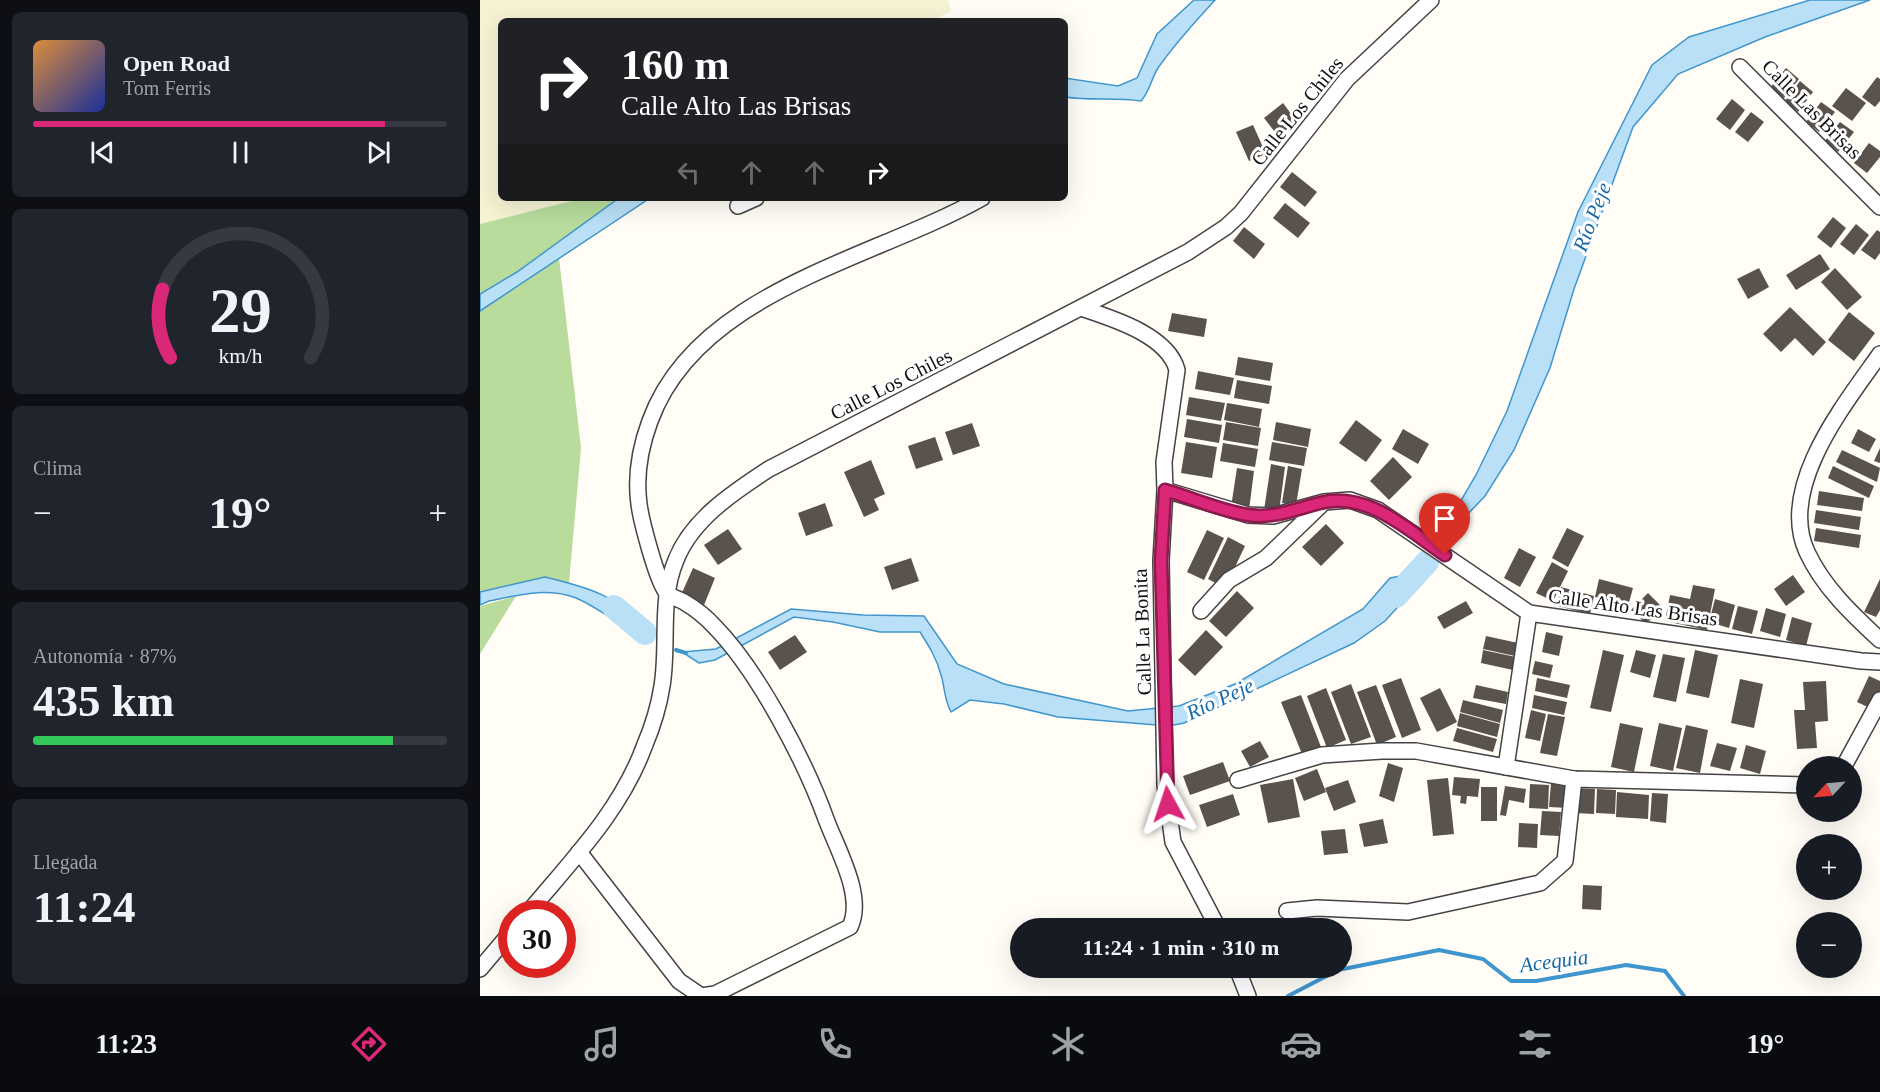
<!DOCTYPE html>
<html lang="es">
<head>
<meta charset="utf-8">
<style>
	body { margin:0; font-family:"Times New Roman",serif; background:#20242c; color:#f1f3f6; height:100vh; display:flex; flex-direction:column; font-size:22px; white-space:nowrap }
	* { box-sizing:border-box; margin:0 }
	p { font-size:20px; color:#9ea1a6 }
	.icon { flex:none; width:33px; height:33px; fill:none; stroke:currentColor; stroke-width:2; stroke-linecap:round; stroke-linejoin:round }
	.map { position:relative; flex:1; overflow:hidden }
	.details { display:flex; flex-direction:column; gap:12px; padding:12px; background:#0d0f14; width:480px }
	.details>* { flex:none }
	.guide { position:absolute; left:18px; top:18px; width:570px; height:183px; border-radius:9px; box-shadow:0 6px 24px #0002; background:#202124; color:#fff; overflow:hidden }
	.needle { width:39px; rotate:244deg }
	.tools { position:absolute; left:1316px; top:756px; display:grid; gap:12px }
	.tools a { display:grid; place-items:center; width:66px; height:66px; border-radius:50%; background:#171b24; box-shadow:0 6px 24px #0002; font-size:30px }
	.speed { position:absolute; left:18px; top:900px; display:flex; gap:12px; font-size:30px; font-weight:700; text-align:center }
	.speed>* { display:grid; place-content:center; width:78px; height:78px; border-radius:50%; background:#171b24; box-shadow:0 6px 24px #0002; line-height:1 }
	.speed .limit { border:9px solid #d22; background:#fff; color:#111 }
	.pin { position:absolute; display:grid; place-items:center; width:51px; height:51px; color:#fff; margin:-62px -26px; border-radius:50% 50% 50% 0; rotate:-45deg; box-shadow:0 0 6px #0007 }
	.pin .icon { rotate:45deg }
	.me { position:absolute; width:66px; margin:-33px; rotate:355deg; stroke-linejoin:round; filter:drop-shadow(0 0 4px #0008) }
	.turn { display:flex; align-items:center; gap:21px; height:126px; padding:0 24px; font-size:27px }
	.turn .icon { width:78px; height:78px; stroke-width:2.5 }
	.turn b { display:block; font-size:42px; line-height:51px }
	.lanes { display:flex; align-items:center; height:57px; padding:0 24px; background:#0003; justify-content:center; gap:30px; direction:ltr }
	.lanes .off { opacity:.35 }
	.big { font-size:45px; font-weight:700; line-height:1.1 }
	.details .widget { flex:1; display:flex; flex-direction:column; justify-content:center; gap:9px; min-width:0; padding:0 21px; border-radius:9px; background:#20242c }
	.details .dial { align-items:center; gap:0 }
	.dial svg { height:156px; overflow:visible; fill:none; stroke:#363941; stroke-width:7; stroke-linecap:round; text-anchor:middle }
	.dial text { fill:#f1f3f6; stroke:none }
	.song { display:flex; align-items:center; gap:18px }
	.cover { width:72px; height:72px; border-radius:9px; background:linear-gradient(135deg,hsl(30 70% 55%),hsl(230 70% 35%)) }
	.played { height:6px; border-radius:3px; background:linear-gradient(90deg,#db2777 85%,#363941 85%) }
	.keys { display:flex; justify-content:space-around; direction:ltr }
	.heat { display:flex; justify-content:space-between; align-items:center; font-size:33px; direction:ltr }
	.charge { height:9px; border-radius:4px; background:linear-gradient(90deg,#34c759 87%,#363941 0) }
	.trip { position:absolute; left:530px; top:918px; width:342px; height:60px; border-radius:30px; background:#171b24; box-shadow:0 6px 24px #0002; font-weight:700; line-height:60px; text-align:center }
	.menu { display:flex; height:96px; justify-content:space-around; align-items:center; background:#090b0e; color:#9ea1a6 }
	.menu .icon { width:42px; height:42px }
	.menu .on { color:#db2777 }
	.menu b { font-size:27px; color:#f1f3f6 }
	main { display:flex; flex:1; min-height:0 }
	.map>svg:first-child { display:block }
</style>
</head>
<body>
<main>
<section class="details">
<div class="widget">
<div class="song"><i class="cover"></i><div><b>Open Road</b><p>Tom Ferris</p></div></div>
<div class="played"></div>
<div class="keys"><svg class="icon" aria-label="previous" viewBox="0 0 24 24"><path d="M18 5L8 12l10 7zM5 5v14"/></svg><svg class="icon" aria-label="pause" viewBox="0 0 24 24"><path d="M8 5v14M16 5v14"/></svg><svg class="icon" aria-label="next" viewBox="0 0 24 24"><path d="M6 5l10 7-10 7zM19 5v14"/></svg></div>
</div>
<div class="widget dial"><svg viewBox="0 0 100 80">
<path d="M14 69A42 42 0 1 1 86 69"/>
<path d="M14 69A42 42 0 0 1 10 34" stroke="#db2777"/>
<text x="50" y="56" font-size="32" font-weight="700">29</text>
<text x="50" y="72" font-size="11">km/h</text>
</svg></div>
<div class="widget"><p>Clima</p>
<div class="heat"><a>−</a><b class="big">19°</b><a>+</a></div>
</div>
<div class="widget"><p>Autonomía · 87%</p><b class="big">435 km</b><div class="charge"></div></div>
<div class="widget"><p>Llegada</p><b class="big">11:24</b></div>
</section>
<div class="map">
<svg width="1400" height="996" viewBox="0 0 1400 996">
	<rect width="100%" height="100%" fill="#fffdf5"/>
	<polygon fill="#f6f3d4" points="0,0 468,0 471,11 451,21 21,21 21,198 103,198 0,224"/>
	<g fill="#b9dc9c">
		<polygon points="103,198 139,198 37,272 0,294 0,224"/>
		<polygon points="79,258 101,448 89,583 65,577 0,592 0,311"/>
		<polygon points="36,596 0,654 0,606"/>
	</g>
	<g fill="#b9e0f7" stroke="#3f96cf" stroke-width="1.5">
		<path d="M714 0H735C715 22 695 43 678 68 671 79 670 91 661 101 635 97 611 101 585 97V78L638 86 657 78 677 34Z"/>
		<polygon points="1330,0 1390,0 1285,37 1198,74 1153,127 1094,289 1070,368 1034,450 1005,496 965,538 973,514 996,475 1027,411 1098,212 1172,65 1209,37"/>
		<polygon points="139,198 170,198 0,311 0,294 37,272"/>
		<path d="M938 573 939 584 905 621 874 643 704 723 689 726 578 717 524 704 490 700 471 712C464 699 465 688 461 675 457 659 449 646 440 632H400L353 622 314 617 235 660 219 663 202 652 236 649 311 609 383 615 444 616 477 664 524 684 648 711 699 706 755 684 883 609 910 578Z"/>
		<path d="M65 577C97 585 144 595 159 628 134 624 118 607 96 598 67 587 39 595 9 601L0 605V592Z"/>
	</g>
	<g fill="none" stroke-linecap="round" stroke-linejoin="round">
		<g stroke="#3f96cf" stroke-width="4">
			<polyline points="196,650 206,653"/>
			<polyline points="808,996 858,970 959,950 1003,959 1031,981 1056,981 1146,965 1185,971 1204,996"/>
		</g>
		<g stroke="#b9e0f7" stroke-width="24">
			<polyline points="916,596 947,562"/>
			<polyline points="134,607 165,633"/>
		</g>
	</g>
	<g fill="#5a524d">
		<polygon points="1306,68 1319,79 1304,98 1290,88"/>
		<polygon points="1397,77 1400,79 1400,101 1395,107 1382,97"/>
		<polygon points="1320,81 1333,92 1318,112 1305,101"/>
		<polygon points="1366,88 1386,103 1372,121 1352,106"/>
		<polygon points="1252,99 1265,110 1250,130 1236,119"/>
		<polygon points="1341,102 1355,112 1339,132 1326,122"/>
		<polygon points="803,103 817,122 798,136 784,118"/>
		<polygon points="1271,112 1284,122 1268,142 1255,132"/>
		<polygon points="1360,122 1374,132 1358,152 1345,141"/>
		<polygon points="773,125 786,154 769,161 756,132"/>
		<polygon points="1389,143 1400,151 1400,157 1387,173 1374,163"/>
		<polygon points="812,172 837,192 825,207 800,187"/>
		<polygon points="805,203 830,223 818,238 793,218"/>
		<polygon points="1353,217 1366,228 1351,248 1337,237"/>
		<polygon points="1376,224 1389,235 1374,255 1360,244"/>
		<polygon points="764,227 785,244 774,259 753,241"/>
		<polygon points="1397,230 1400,232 1400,253 1395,260 1381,250"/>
		<polygon points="1340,254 1350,269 1316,290 1306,275"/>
		<polygon points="1279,268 1289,287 1268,299 1257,279"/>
		<polygon points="1355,268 1382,297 1367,310 1341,282"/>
		<polygon points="1310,307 1346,342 1333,356 1315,338 1301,352 1283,334"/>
		<polygon points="1369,312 1395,333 1374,361 1348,340"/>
		<polygon points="692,313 727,319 724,337 688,331"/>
		<polygon points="758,357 793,363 790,381 755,375"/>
		<polygon points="718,371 754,378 750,395 715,389"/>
		<polygon points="757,380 792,386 789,404 754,398"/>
		<polygon points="709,397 745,403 741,421 706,415"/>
		<polygon points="747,403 782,409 779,427 744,420"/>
		<polygon points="707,419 742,425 739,443 704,437"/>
		<polygon points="876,420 902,440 886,462 859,443"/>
		<polygon points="746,422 781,428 778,446 743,440"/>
		<polygon points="796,422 831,429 828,447 793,440"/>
		<polygon points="492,423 500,446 473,455 465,432"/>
		<polygon points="923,429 949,444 938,464 912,449"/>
		<polygon points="1378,429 1396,439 1389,452 1371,443"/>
		<polygon points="455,437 463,460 436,469 428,446"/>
		<polygon points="706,442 737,447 732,478 701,473"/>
		<polygon points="792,442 827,448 824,466 789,460"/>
		<polygon points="743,443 778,449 775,467 740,461"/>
		<polygon points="1400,448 1400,463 1394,461"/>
		<polygon points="1362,450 1400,468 1397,482 1356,462"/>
		<polygon points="913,457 932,477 909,500 890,481"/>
		<polygon points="391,460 405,494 394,499 399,510 384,517 364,472"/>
		<polygon points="791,464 805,467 799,512 784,510"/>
		<polygon points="808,466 822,469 816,505 802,503"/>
		<polygon points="1353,466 1394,486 1389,498 1348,478"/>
		<polygon points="757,468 774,471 769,510 751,507"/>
		<polygon points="1339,491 1384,498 1382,511 1337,505"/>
		<polygon points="345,503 353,526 326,536 318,513"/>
		<polygon points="1336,510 1381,517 1379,530 1334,523"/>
		<polygon points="846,524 864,543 841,566 822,547"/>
		<polygon points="1087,528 1104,536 1088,567 1072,558"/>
		<polygon points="1336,528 1381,535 1379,548 1334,541"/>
		<polygon points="248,529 262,549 238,565 224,545"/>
		<polygon points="727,530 744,538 724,580 707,572"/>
		<polygon points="748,537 765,546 745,588 728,579"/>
		<polygon points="1039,548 1056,557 1040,587 1024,578"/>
		<polygon points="431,558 439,581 412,590 404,567"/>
		<polygon points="1072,562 1088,571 1073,601 1056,593"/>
		<polygon points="213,568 235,578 224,605 201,595"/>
		<polygon points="1313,575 1325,592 1306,606 1294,589"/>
		<polygon points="1119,579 1153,588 1148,606 1115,597"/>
		<polygon points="1400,579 1400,610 1396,617 1384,612"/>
		<polygon points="1213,585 1235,589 1227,630 1185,621 1190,595 1210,599"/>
		<polygon points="1081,587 1114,596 1110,614 1077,606"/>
		<polygon points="757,591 774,608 746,637 729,621"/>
		<polygon points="1168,593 1183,608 1166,624 1151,610"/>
		<polygon points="1235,599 1255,605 1249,628 1229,622"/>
		<polygon points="986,601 993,613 964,629 957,617"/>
		<polygon points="1258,606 1278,611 1272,634 1252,629"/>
		<polygon points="1286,608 1306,614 1300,637 1280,631"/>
		<polygon points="1312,617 1332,623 1326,646 1306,640"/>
		<polygon points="726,630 743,647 715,676 698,660"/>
		<polygon points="1066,632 1083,636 1079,656 1062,652"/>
		<polygon points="315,635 327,652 300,670 288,652"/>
		<polygon points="1006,636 1038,643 1035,656 1003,649"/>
		<polygon points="1003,650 1036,657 1033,670 1001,663"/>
		<polygon points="1123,650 1144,655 1131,712 1110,708"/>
		<polygon points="1156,650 1176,655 1170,678 1150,672"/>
		<polygon points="1215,650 1238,655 1229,698 1206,693"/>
		<polygon points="1183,654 1205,658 1196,702 1173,697"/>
		<polygon points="1055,661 1073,665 1070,678 1052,674"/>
		<polygon points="1389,676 1400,681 1400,692 1392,709 1377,702"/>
		<polygon points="921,678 941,730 922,738 902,685"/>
		<polygon points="1057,678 1090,685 1087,698 1055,691"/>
		<polygon points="1260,679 1283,684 1274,728 1251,723"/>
		<polygon points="1346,681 1348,721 1335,722 1337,748 1317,749 1314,710 1325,710 1323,682"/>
		<polygon points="871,684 891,737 871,744 851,692"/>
		<polygon points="896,685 916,737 897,745 877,692"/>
		<polygon points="996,685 1028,692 1026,704 993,698"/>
		<polygon points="846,688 866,740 847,748 827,696"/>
		<polygon points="960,688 977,722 957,732 940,698"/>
		<polygon points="821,695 841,747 822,754 801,702"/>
		<polygon points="1054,695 1087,702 1084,715 1052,708"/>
		<polygon points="983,700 1023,710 1020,723 980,712"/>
		<polygon points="1051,710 1066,714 1060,741 1045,738"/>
		<polygon points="980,713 1020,724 1017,737 977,726"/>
		<polygon points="1068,714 1085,717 1077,756 1060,753"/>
		<polygon points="1140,723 1163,728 1154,772 1131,767"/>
		<polygon points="1179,723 1202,728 1193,771 1170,766"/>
		<polygon points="1206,725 1228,730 1220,773 1196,768"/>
		<polygon points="977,728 1017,739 1013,752 973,741"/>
		<polygon points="780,741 789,757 770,767 761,751"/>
		<polygon points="1237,743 1257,748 1250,771 1230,766"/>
		<polygon points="1266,745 1286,751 1280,774 1260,768"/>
		<polygon points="743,762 750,781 710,795 703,776"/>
		<polygon points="908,763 923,768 914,802 899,796"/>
		<polygon points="837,769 846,792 824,801 815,778"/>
		<polygon points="974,777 1000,779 998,797 987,796 986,804 980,803 981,796 972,795"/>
		<polygon points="968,778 974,834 953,836 947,780"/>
		<polygon points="813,779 820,817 788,823 780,785"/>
		<polygon points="868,780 876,802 854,811 845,788"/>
		<polygon points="1071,783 1089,784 1088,808 1069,807"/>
		<polygon points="1050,784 1069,785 1068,809 1049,808"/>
		<polygon points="1025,786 1046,789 1044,803 1029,800 1026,816 1020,815"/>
		<rect x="1001" y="787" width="16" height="34"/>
		<polygon points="1096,788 1115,789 1114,814 1095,813"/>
		<polygon points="1117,789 1136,790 1135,814 1116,813"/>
		<polygon points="1137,792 1169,795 1168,819 1136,817"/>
		<polygon points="1172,793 1188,794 1186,823 1170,821"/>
		<polygon points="753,794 760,815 727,827 719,805"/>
		<polygon points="1062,811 1081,812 1079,836 1060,835"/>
		<polygon points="903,819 908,843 884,847 879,824"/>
		<polygon points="1039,823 1058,824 1057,848 1038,847"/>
		<polygon points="865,829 868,853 844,855 841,831"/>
		<polygon points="1103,885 1122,886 1121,910 1102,909"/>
	</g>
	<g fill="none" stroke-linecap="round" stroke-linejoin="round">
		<g stroke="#444" stroke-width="18">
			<g id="minor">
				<polyline points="1260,67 1400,207"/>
				<polyline points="258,206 276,198"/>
				<path d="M601 308C631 318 688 335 697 370L684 462 685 490 681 561 685 785 693 842 738 928"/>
				<path d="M1400 354C1365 404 1297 487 1327 552 1343 587 1373 615 1400 640"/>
				<polyline points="685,490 768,515 793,516 844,502 870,500 898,510 1049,613 1381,661 1400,662"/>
				<polyline points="721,611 749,580 786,558 842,504"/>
				<polyline points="1364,766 1400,700"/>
				<polyline points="1026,767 1049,613"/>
				<polyline points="758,780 842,755 902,751 936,751 1094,779 1326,785"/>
				<path d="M99 852 199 981 221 996 235 994 370 927C385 896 357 849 346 819 325 761 278 671 235 627 226 617 216 609 204 602 199 599 191 597 187 593 177 582 161 520 159 504 155 475 160 448 170 421 217 291 394 259 502 198"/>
				<polyline points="807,911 837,908 928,912 1060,883 1085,861 1094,779"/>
				<path d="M47 914C91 861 140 812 164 747 172 728 179 706 182 686 189 644 179 600 196 560 212 519 254 492 289 469L708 252 746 227 761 213 867 79 951 0"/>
				<polyline points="757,968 768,996"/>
				<polyline points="0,969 32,931"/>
			</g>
		</g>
		<use href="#minor" stroke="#fff" stroke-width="15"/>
	</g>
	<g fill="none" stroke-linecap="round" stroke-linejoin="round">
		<g stroke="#8e194d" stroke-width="15">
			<path id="route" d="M688 804 681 561 685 490C712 498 741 511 768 515 793 519 816 509 840 503 888 491 928 530 965 555"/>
		</g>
		<use href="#route" stroke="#db2777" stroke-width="10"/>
	</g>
	<g text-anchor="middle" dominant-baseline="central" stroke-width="6" stroke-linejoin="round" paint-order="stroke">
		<g font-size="20" fill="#111" stroke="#fff">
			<text transform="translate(1332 109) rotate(45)">Calle Las Brisas</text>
			<text transform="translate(817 111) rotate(-51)">Calle Los Chiles</text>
			<text transform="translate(411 384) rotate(-27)">Calle Los Chiles</text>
			<text transform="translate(1153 607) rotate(8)">Calle Alto Las Brisas</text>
			<text transform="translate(662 632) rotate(-92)">Calle La Bonita</text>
		</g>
		<g font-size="21" font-style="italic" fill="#1768a6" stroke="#fff">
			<text transform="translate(1112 217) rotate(-69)">Río Peje</text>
			<text transform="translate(740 699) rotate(-25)">Río Peje</text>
			<text transform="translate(1074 961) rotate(-7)">Acequia</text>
		</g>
	</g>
</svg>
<div class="tools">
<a><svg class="needle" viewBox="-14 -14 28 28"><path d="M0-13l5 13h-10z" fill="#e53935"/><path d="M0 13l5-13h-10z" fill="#9ea1a6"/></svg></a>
<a>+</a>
<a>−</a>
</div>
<div class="speed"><div class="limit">30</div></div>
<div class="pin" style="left:965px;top:555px;background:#d93025"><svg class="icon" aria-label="arrive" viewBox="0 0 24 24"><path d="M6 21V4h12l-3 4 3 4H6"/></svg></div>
<svg class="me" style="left:688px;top:804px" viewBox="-20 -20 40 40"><path d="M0-17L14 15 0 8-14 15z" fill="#db2777" stroke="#fff" stroke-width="4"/></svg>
<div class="trip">11:24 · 1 min · 310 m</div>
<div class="guide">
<div class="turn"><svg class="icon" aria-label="right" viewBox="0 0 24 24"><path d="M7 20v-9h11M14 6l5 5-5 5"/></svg><div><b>160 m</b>Calle Alto Las Brisas</div></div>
<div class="lanes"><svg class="icon off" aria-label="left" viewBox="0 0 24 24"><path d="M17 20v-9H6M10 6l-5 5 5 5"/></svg><svg class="icon off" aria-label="ahead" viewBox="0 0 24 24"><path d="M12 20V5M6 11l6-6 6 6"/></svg><svg class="icon off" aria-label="ahead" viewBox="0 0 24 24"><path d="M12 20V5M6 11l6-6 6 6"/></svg><svg class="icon" aria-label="right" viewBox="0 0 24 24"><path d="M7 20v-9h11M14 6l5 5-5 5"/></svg></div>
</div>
</div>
</main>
<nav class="menu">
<b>11:23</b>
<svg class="icon on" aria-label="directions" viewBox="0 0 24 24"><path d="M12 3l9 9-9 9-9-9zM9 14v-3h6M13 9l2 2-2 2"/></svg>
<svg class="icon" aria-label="music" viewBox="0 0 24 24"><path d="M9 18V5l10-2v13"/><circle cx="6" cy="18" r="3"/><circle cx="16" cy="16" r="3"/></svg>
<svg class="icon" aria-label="phone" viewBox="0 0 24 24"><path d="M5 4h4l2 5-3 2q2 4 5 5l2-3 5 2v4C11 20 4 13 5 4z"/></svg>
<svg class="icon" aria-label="climate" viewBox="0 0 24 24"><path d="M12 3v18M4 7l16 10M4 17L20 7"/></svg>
<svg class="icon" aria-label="car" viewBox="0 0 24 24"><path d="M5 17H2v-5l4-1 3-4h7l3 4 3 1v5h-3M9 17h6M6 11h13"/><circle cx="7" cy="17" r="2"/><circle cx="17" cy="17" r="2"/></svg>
<svg class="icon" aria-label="filters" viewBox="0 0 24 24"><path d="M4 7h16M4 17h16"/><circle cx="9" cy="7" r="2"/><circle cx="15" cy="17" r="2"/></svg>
<b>19°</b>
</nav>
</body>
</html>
